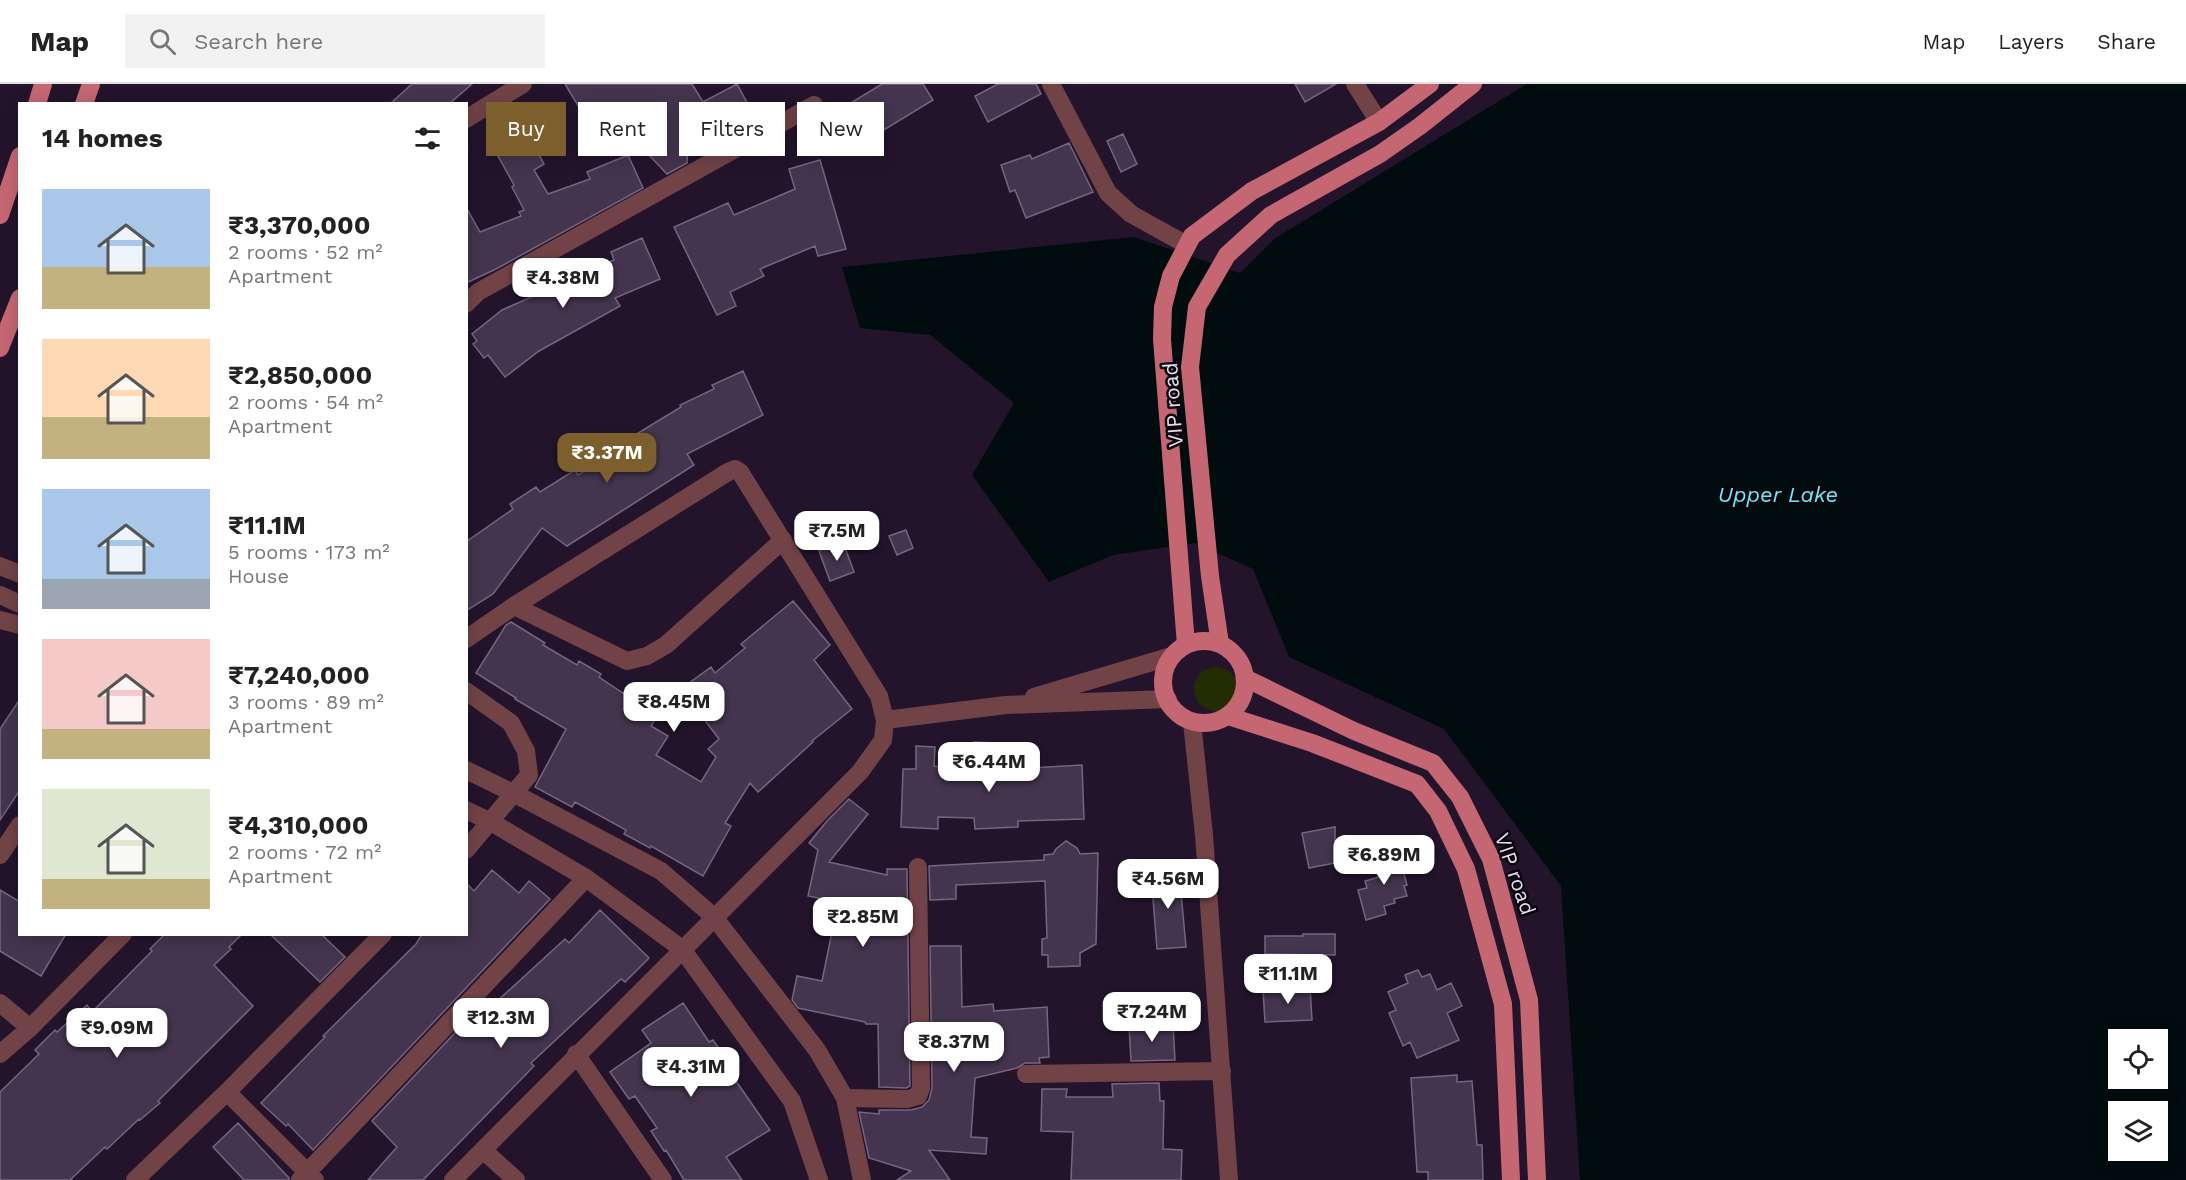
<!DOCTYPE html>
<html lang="en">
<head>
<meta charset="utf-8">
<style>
  body { margin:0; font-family:"Work Sans",sans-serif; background:#f2f2f2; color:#222; height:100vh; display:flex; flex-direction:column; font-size:22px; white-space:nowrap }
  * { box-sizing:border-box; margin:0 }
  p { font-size:20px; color:#767676 }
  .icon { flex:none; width:33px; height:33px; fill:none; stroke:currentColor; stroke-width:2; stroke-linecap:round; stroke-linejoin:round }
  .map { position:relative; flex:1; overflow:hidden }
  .side { position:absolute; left:18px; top:18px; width:450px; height:834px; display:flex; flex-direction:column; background:#fff; border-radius:0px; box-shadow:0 3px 15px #0003 }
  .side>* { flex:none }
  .guide { position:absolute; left:486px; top:18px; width:570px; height:54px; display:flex; gap:12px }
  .fabs { position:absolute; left:2108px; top:945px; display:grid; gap:12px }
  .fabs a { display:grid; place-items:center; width:60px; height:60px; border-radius:0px; background:#fff; box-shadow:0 3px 15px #0003; font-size:30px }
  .price { position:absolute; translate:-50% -51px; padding:0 14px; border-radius:12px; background:#fff; color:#222; font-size:20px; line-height:39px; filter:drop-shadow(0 2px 3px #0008) }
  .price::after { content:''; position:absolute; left:50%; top:36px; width:18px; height:14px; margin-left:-9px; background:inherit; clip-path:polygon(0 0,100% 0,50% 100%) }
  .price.selected { background:#7d5f2d; color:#fff }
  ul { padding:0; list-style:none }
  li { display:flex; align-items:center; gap:18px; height:150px; padding:0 24px }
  li span { display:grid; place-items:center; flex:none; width:168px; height:120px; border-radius:0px; color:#555 }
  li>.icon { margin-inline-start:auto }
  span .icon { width:72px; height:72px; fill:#fffc; stroke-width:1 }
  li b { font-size:26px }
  h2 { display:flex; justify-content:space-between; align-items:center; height:72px; padding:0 24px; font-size:26px }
  .tag { padding:0 21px; border-radius:0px; background:#fff; box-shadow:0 3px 15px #0003; font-size:21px; line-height:54px }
  .tag.selected { background:#7d5f2d; color:#fff }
  header { display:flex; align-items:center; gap:36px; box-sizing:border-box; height:84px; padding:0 30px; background:#fff; border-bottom:2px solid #e0e0e0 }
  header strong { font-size:28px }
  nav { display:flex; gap:33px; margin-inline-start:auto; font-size:21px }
  .search { width:420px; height:54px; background:#f2f2f2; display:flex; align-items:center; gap:15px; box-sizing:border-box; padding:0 21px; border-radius:0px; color:#767676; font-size:22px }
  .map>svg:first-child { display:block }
  .grass { fill:#242c03 }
  .water { fill:#000c0e; fill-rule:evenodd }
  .building { fill:#44344e; stroke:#766581; stroke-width:1.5 }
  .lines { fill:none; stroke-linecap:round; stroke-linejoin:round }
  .minor { stroke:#714347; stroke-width:18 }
  .tertiary { stroke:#714347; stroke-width:18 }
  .primary { stroke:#c56772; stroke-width:18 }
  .labels { text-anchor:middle; stroke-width:5; stroke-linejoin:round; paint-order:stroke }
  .street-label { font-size:21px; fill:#e7deee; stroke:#09040d }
  .water-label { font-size:22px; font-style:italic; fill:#6eeaf3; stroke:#09040d }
</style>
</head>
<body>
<header>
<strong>Map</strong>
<div class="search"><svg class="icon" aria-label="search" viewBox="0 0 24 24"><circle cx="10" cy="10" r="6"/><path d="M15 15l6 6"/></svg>Search here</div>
<nav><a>Map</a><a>Layers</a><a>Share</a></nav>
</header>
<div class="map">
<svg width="2186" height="1096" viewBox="0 0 2186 1096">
  <rect width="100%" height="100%" fill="#23142c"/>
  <path class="grass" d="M1194 605a22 22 0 1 1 44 0a22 22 0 1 1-44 0Z"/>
  <path class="water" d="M1527,0h659v1096h-606l-19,-294 -117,-157 -155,-72 -36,-88 -58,-26 -82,12 -64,27 -77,-107 42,-72 -84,-68 -70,-7 -18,-61 292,-30 106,36 34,-34zM2118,956h39v38h-39zM2118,1028h39v38h-39z"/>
  <path class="building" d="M412,0h60l-23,20h-59z
    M565,0h127l11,18 34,-18 21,39 -46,26 -23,-41 -2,55 -20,11 -57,-60 3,7 -19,11z
    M882,0h41l10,16 -64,39 -20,-35z
    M998,0h38l5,10 -53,28 -13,-26z
    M1295,0h41l-31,18z
    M540,36l10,19 -15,8 9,17 -10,6 14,24 42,-15 -3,-7 41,-17 15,33 -147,81 -30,14v-76l14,25 41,-16 -2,-4 5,-2 -12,-23 2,-2 -21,-38z
    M1123,50l14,30 -16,8 -14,-31z
    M1069,59l24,49 -67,26 -11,-28 -5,2 -9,-27 29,-10 2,4z
    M820,76l26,89 -28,7 -3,-10 -55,23 4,7 -34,16 6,14 -19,9 -43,-88 54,-24 6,12 61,-26 -6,-20z
    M642,154l18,41 -45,19 5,8 -81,45 -34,26 -17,-22 -4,3 -11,-14 4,-3 -5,-7 30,-24 112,-50 -3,-8z
    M743,287l20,44 -76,39 7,11 -127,81 -25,-18 -49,66 -27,17v-69l47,-33 -3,-5 26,-17 4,5 35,-22 3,5 37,-22 -3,-4 69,-42 -1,-2 34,-16 -2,-4z
    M906,446l7,18 -16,7 -8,-19z
    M843,458l11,30 -24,9 -11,-30z
    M793,517l37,44 -16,15 38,49 -40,32 1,1 -55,50 -8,-9 -25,40 6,3 -28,50 -52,-30 -1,2 -26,-14 2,-4 -51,-28 -3,5 -37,-20 31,-58 -51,-30 1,-1 -40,-25 30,-48 5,-3 34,21 -2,2 34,20 2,-4 22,13 -2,3 58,39 -6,10 17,10 -12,19 45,27 15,-25 -8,-8 11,-10 -38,-50 30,-22 4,6 30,-25 -4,-4z
    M20,615v91l-20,30v-91z
    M974,658l20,1 -1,27 89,-5 2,54 -66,2v6l-43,2 -1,-11 -36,-1v12l-37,-2 2,-58h13v-23l19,1 -1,19 8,1v5l32,-1z
    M849,715l19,15 -39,48 58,13v-6h20l3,217 -4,2 -27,-1 -1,-63h-12l-1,-2 -67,-14 -6,-8 5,-24 25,5 16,-79 -30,-6 10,-46 -9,-7 18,-22z
    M1335,743v36l-26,5 -7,-35z
    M1066,757l11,7 3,6 18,-1 -2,91 -16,9v13l-32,1v-12h-6v-16l5,-1 -2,-57 -89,4v14l-26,1 -1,-34 115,-6v-5l9,-1 3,-5z
    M1398,767l9,34 -3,1 3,10 -13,3 1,4 -11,3 2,8 -20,6 -8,-30 9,-2 -2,-7 14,-4 -5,-20z
    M492,786l27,23 10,-12 21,18 -237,251 -25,-26 -2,2 -25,-23 64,-66 -2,-1 93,-92 6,-10h44v-51l8,8z
    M1179,787l7,76 -29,2 -6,-75z
    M0,806l20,12v32h46l-25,42 -41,-25z
    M600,826l49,48 -24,24 -4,-3 -90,84 3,3 -111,114h-55l29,-33 -25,-26 95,-101 4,5 94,-86 4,4z
    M165,850h77l-13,13 2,2 -17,16 39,41 -95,95 2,2 -20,17 -1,-1 -32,30 -2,-2 -35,33h-70v-88l39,-38 -4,-4 20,-20 2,2 30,-27 5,7 60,-61 -2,-2z
    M270,850h51l24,23 -25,25z
    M1303,850h32v21l-70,-1v-18h38z
    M930,862h31l1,61 31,-3 1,7 53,-4 2,50 -10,1 1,5h-15l-8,5 -42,10 -4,59 16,1 -1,16 -57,-4 21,30h-53l14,-9 -42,-13 -10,-46 20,2v-4h32l11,-3 7,-7 3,-12z
    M1418,886l4,7 8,-3 7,16 14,-7 11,23 -15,7 12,27 -42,18 -7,-16 -7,4 -14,-33 7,-3 -8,-18 20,-9 -3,-8z
    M1310,903l2,33 -47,2 -2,-32z
    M683,919l26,39 4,-2 20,29 -4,2 41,59 -44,27 16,23h-58l-18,-30 -2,1 -13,-20 6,-3 -22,-32 -6,3 -19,-27 41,-29 -9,-13z
    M1173,940l2,36 -44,1 -2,-35z
    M1457,991v7l15,-1 5,64h5l1,35h-55v-8h-11l-6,-94z
    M1159,999l1,18h4l-1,48 19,1 -1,30h-110l2,-48 -32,-1 1,-42h25l-1,8h47l-1,-13z
    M238,1039l51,55v2h-45l-31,-33z"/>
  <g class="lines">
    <path class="minor" d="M1051,0l57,109 23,21 56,31
      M1355,0l24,38
      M466,35l57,-35
      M466,220l12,-12 336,-187
      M514,522l113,55 20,-5 19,-11 117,-105
      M0,536l20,5
      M466,555l48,-33 214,-134 7,-3 5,3 139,224 6,24
      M466,607l45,32 15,28 3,24 -63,75
      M1034,613l138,-41
      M1192,638l12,113 25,345
      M0,771l20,-30
      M0,919l30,25
      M0,970l30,-26 93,-94
      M576,970l87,126
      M1026,990l196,-3
      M227,1008l88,88
      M845,1014l63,1 10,-3 3,-8 -3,-221
      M483,1066l33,30
      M135,1096l92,-88 156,-158
      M300,1096l286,-302
      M453,1096l407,-408 23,-32 2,-20 121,-15 162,-6"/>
    <path class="tertiary" d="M0,482l20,8
      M0,511l20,9
      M466,686l49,24 146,77 53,46 103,133 28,48 17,82
      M466,726l25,12 95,56 96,71 110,152 27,79"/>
    <path class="primary" d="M37,20l6,-20
      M84,20l7,-20
      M0,131l20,-59
      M0,264l20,-50
      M1163 598a41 41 0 1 1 82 0a41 41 0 1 1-82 0Z
      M1220,560l-10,-68 -20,-209 7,-60 30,-52 44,-40 109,-61 40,-28 53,-42
      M1186,561l-24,-306 1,-32 8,-31 21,-40 60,-45 127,-69 51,-38
      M1245,594l109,53 79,32 27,34 31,62 38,141 8,180
      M1228,632l84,27 105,41 21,27 28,58 37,135 8,176"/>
  </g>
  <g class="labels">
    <g class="street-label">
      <text transform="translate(1173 321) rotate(-94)" y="7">VIP road</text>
      <text transform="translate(1515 790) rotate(71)" y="7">VIP road</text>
    </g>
    <g class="water-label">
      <text x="1778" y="418">Upper Lake</text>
    </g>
  </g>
</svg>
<div class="fabs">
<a><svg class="icon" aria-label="locate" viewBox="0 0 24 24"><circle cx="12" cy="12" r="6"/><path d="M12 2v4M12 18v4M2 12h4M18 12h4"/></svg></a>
<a><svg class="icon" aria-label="layers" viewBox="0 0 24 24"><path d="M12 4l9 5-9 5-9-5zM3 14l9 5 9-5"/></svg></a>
</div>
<b class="price" style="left:563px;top:225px">₹4.38M</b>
<b class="price selected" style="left:607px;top:400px">₹3.37M</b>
<b class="price" style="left:837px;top:478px">₹7.5M</b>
<b class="price" style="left:674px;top:649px">₹8.45M</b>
<b class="price" style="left:989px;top:709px">₹6.44M</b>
<b class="price" style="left:1384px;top:802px">₹6.89M</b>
<b class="price" style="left:1168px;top:826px">₹4.56M</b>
<b class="price" style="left:863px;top:864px">₹2.85M</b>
<b class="price" style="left:1288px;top:921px">₹11.1M</b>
<b class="price" style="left:1152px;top:959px">₹7.24M</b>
<b class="price" style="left:501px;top:965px">₹12.3M</b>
<b class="price" style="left:117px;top:975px">₹9.09M</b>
<b class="price" style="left:954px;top:989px">₹8.37M</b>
<b class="price" style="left:691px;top:1014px">₹4.31M</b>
<div class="guide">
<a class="tag selected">Buy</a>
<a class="tag">Rent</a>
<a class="tag">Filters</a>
<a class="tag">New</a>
</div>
<section class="side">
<h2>14 homes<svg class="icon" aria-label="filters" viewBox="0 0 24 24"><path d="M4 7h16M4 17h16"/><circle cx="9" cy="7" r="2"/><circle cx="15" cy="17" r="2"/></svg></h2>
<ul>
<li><span style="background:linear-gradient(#a9c7e8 65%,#c2b280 0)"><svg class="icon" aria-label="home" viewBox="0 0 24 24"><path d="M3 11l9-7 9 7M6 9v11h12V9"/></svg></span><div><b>₹3,370,000</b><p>2 rooms · 52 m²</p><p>Apartment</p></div></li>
<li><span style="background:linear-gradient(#ffd9b3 65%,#c2b280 0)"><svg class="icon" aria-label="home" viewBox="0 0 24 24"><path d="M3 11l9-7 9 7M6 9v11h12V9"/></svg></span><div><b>₹2,850,000</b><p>2 rooms · 54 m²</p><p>Apartment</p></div></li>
<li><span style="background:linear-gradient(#a9c7e8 75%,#9aa5b1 0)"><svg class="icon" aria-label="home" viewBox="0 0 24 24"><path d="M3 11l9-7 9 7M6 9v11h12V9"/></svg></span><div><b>₹11.1M</b><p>5 rooms · 173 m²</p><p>House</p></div></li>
<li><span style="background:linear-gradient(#f6c9c9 75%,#c2b280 0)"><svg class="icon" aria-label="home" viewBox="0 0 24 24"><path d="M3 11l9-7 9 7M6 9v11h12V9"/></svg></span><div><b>₹7,240,000</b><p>3 rooms · 89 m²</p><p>Apartment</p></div></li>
<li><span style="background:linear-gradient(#dfe7d0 75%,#c2b280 0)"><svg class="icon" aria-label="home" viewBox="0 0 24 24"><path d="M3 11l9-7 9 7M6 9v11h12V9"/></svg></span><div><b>₹4,310,000</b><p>2 rooms · 72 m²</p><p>Apartment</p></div></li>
</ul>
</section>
</div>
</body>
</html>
